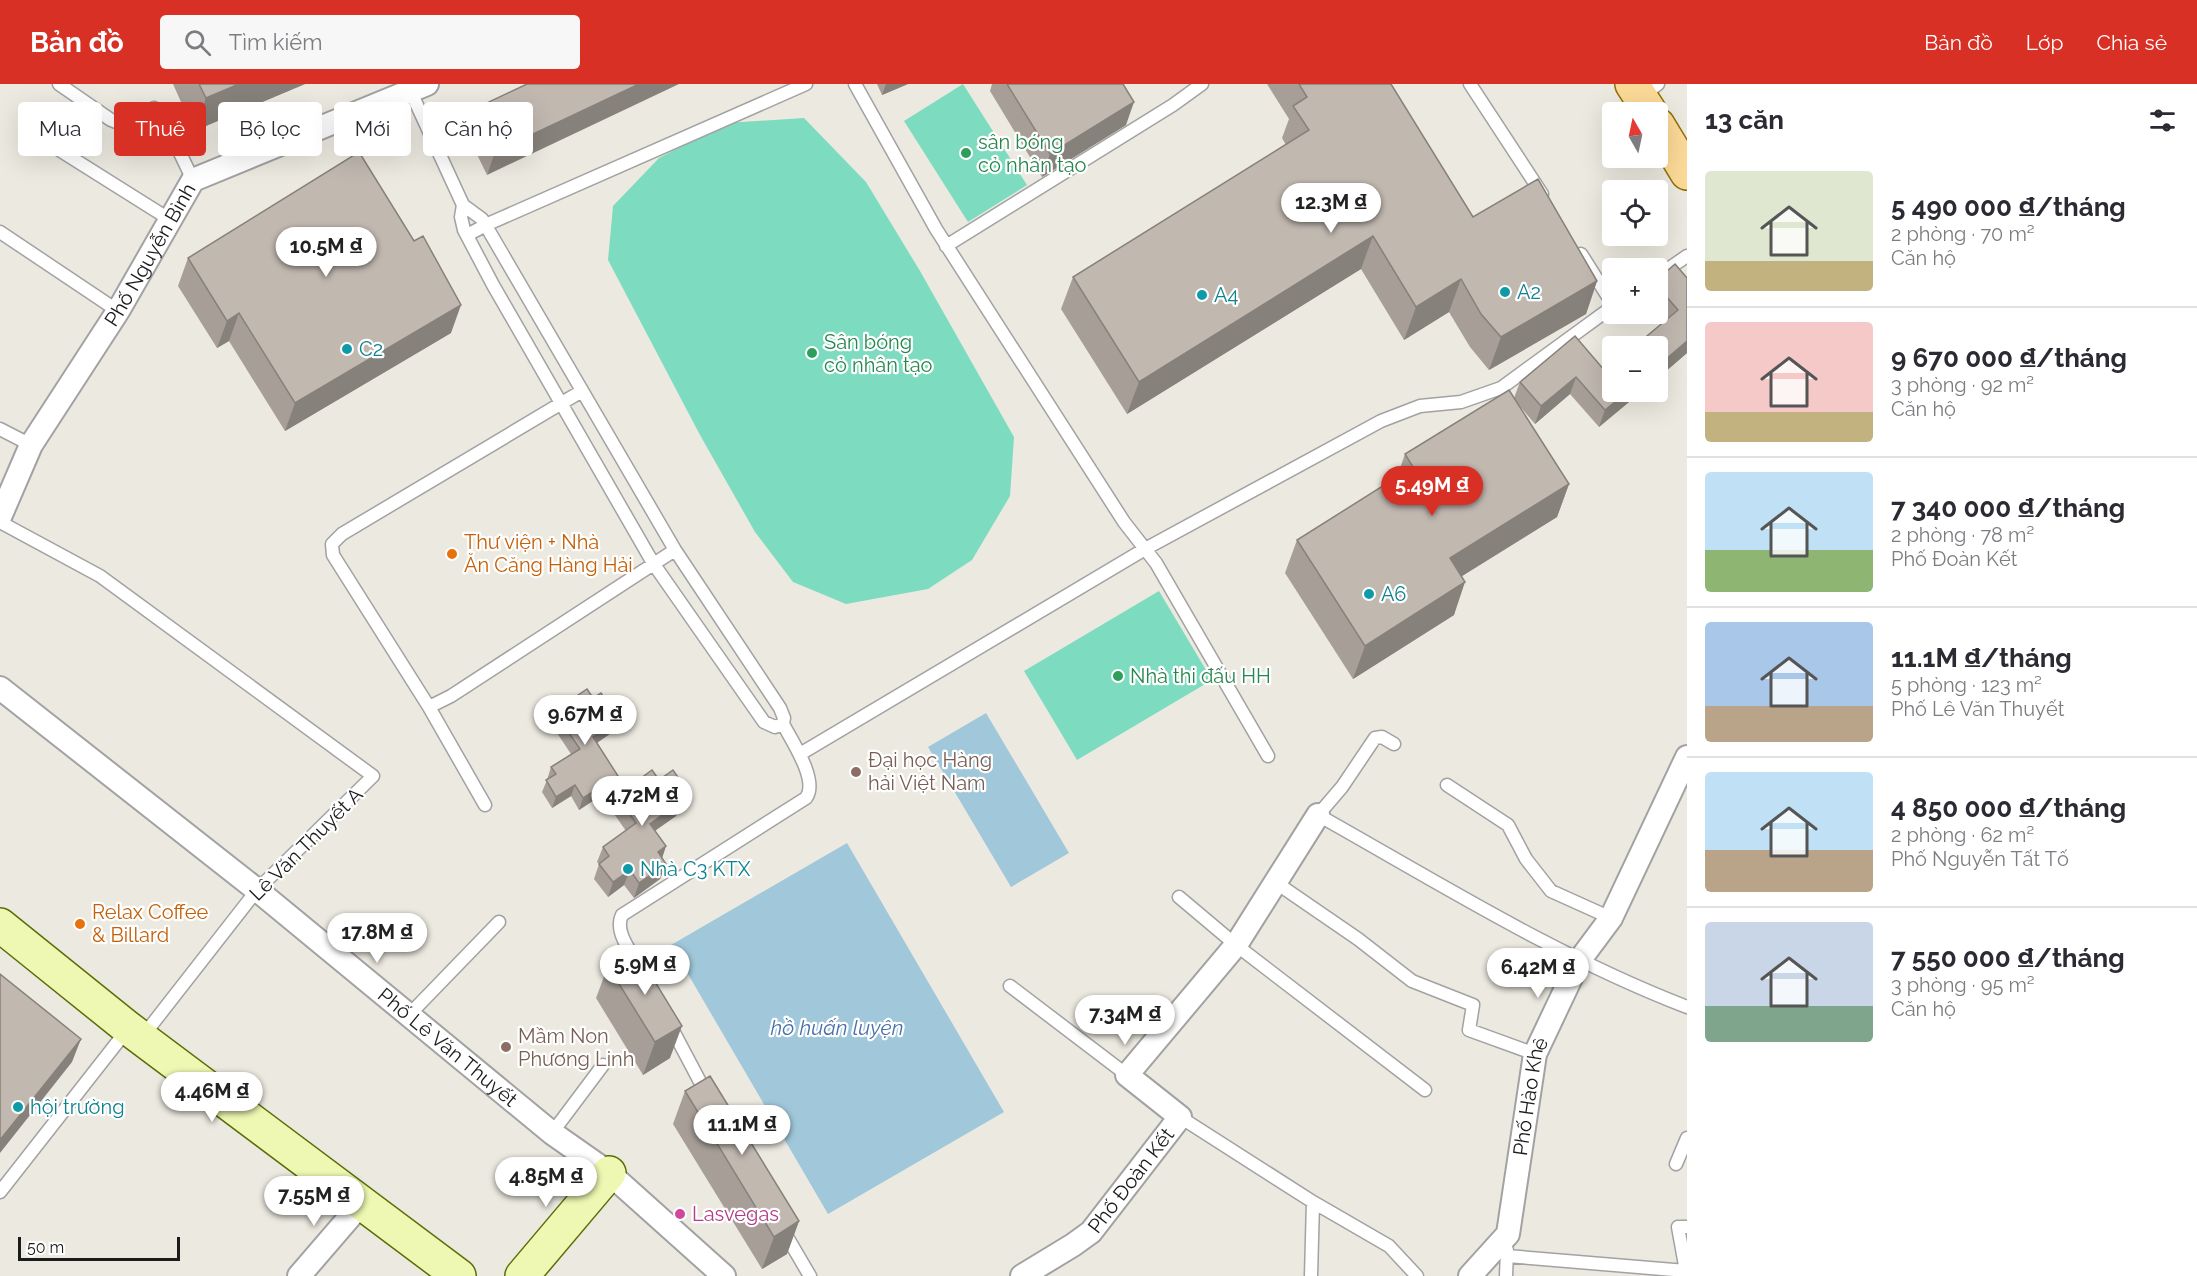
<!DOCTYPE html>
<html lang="vi">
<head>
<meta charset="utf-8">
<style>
  body { margin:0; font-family:Raleway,sans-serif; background:#f7f7f7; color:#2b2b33; height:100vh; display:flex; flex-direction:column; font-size:22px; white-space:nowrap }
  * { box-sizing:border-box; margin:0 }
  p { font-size:20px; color:#7c7c81 }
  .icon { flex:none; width:33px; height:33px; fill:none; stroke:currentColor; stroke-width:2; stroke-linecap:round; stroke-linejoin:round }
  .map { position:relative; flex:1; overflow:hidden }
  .drawer { display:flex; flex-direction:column; background:#fff; width:510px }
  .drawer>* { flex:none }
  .top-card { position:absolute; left:18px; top:18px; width:570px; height:54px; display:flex; gap:12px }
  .needle { width:39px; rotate:351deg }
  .controls { position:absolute; left:1602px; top:18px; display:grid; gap:12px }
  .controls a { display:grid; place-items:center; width:66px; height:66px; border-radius:6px; background:#fff; box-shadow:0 6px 24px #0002; font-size:30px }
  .scale { position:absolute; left:18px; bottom:15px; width:162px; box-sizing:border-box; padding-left:6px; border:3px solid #1b1b1b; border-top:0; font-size:16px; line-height:21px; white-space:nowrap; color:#1b1b1b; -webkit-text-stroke:4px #fff; paint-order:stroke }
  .price { position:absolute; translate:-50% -51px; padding:0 14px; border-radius:21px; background:#fff; color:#222; font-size:20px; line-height:39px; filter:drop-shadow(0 2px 3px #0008) }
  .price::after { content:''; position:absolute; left:50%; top:36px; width:18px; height:14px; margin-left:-9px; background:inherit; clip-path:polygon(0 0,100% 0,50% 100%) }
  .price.current { background:#d93025; color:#fff }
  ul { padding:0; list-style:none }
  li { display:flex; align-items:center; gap:18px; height:150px; padding:0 18px }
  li+li { border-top:2px solid #e1e1e2 }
  li span { display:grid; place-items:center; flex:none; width:168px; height:120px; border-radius:6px; color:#555 }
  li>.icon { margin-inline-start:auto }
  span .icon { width:72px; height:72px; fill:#fffc; stroke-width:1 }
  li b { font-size:26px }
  h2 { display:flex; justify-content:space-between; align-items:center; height:72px; padding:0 18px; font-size:26px }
  .tag { padding:0 21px; border-radius:6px; background:#fff; box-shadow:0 6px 24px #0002; font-size:21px; line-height:54px }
  .tag.current { background:#d93025; color:#fff }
  header { display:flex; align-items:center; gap:36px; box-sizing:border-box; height:84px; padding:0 30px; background:#d93025; color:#fff }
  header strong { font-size:28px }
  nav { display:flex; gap:33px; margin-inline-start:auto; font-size:21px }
  .search { width:420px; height:54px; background:#f7f7f7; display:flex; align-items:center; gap:15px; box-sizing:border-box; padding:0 21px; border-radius:6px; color:#7c7c81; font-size:22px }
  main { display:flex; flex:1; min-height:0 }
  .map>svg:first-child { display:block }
  .pitch { fill:#7ddcc0 }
  .water { fill:#a0c8da }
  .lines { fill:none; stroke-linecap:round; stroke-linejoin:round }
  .lane-casing { stroke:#a2a2a2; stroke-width:15 }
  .street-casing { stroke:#a2a2a2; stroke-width:26 }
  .secondary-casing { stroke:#596e05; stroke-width:36 }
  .primary-casing { stroke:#906e01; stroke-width:36 }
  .lane { stroke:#fff; stroke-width:12 }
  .street { stroke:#fff; stroke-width:22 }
  .secondary { stroke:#eef8b2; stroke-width:33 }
  .primary { stroke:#fbd997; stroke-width:33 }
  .wall { fill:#a69e97 }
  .shaded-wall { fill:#87817b }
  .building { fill:#c1b8b0; stroke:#87817b; stroke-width:1.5 }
  .leisure-dot { fill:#2e9e5b; stroke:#fff; stroke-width:2 }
  .culture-dot { fill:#0f9aa8; stroke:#fff; stroke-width:2 }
  .food-dot { fill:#e8710a; stroke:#fff; stroke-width:2 }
  .education-dot { fill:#8d6e63; stroke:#fff; stroke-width:2 }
  .hotel-dot { fill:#d1479c; stroke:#fff; stroke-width:2 }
  .labels { text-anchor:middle; stroke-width:4.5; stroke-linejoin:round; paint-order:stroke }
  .leisure-label { font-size:20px; fill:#27864d; stroke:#fff; text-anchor:start }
  .street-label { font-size:20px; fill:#1b1b1b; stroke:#fff }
  .culture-label { font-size:20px; fill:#0d838f; stroke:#fff; text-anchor:start }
  .food-label { font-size:20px; fill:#c56008; stroke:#fff; text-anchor:start }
  .education-label { font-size:20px; fill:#785e54; stroke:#fff; text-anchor:start }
  .hotel-label { font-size:20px; fill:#b23c85; stroke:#fff; text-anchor:start }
  .water-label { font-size:21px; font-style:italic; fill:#4970a8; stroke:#fff }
</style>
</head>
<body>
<header>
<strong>Bản đồ</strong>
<div class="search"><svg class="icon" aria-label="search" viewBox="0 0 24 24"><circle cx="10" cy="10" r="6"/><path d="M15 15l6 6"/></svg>Tìm kiếm</div>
<nav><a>Bản đồ</a><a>Lớp</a><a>Chia sẻ</a></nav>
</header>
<main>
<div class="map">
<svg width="1687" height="1192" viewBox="0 0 1687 1192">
  <rect width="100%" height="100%" fill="#ece9e0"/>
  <path class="pitch" d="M963,0l64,101 -59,37 -64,-101z
    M804,34l62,64 54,89 94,166 -4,59 -38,64 -44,29 -82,15 -53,-22 -38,-50 -55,-97 -92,-175 5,-54 46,-48 67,-35z
    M1159,507l53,89 -135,80 -53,-89z"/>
  <path class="water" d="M986,629l83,140 -58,34 -83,-140z
    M847,759l157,269 -176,102 -157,-269z"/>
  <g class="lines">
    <g class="lane-casing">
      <path id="lane" d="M59,0l52,36 15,6 28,-18 11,14 28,58
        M855,0l81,145 188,293 32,41 112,193
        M1470,0l72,110
        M410,6l53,115 -2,12 3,13 29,55 160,278 111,159 11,5 8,-3
        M1641,13l17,-13
        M37,52l132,83
        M463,121l19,14 193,331 105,158 4,10 -1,6c9,17 36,57 23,74l-184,117c-8,16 8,35 16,50
        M0,148l118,79
        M467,151l23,-12 316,-139
        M946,162l227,-141 29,-21
        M1581,170l31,49
        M1658,192l29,-20
        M0,345l31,16
        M0,438l100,54 273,200 -116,114 -114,146
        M429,623l22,-11 224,-146
        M1394,660l-12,-7 -7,1 -33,49 -24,28c121,68 239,142 369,192
        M800,670l345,-205 236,-128 39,-15 41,-4 40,-14 111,-81
        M1447,701l61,40 18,34 25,32 60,27
        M485,721l-56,-98 -96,-152 -1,-11 10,-10 240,-143
        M1275,798l83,57 54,42 61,24 -4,25 66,24
        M1179,813l57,48 189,145
        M1010,902l117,89
        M408,932l91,-94
        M670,941l37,70
        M1180,1033l133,85 76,44 28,30
        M552,1049l51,-68
        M1676,1080l11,-26
        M0,1108l127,-162
        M783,1146l27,46
        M1507,1172l179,15 -8,-44h9
        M1311,1192l2,-74
        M1506,1192l1,-26"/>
    </g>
    <g class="street-casing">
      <g id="street">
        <path id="s1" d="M0,433l31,-72 87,-134 75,-131 234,-96"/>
        <path id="s2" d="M0,604l257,202 295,243 57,40 115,103"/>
        <path d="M299,1192l62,-72"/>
        <path id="s3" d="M1022,1192l51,-31 18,-13 89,-115 -53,-42 109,-130 82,-130"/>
        <path id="s4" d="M1470,1192l38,-42 27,-180 44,-93 32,-43 76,-161"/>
      </g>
    </g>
    <g class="secondary-casing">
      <path id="secondary" d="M0,841l128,103 331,248
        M522,1192l87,-103"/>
    </g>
    <g class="primary-casing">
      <path id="primary" d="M1632,0l18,28
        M1658,41l29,48"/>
    </g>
    <use href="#lane" class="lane"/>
    <use href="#street" class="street"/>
    <use href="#secondary" class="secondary"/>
    <use href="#primary" class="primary"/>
  </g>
  <path class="wall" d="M173,0h132l-111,47z
    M527,0l-40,91 -21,-43 8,-23z
    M877,0h31l-26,11z
    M992,0h131l3,41 -84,52 -52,-86z
    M1267,0h124l82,133 124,64 -11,33 -97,56 -19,-23 -21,-35 -45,28 -43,-71 -234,145 -66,-105 12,-32 213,-132 -4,-7 7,-19z
    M188,174l263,75 -166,98 -56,-90 -12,7 -39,-62z
    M1675,180l12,89 -29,25v-32l7,-25 -7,-9v-33z
    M1575,252l37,56h29l-42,35 -29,-33 -35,30 -18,-21 52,81 -12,33 -95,59 -8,39 -101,64 -68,-106 12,-33 100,-63 8,-23 109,-56 6,-16z
    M593,614l26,22 -5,11 -17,12 17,44 -35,23 -8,-14 -19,12 -10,-16 5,-12 4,-13 20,-13 -16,-24 7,-24z
    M659,696l22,21 -5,15 -21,15 11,15 -4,12 4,6 -6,15 -26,19 -10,-13 -16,12 -14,-18 5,-15 -2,-2 6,-15 23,-16 -14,-20 5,-15z
    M608,882l62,92 -27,17 -47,-77z
    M685,1007l114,130 -12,33 -25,15 -89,-145z"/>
  <path class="shaded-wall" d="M239,0h66l-111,47 12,-33z
    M639,0h40l-192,91 8,-23z
    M886,0h22l-26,11z
    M1134,18l-8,23 -84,52 8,-23z
    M1373,152l-12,33 -234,145 12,-32z
    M1461,195l-12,33 -45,28 12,-33z
    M1597,197l-11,33 -97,56 12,-33z
    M461,221l-10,28 -166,98 10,-28z
    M239,229l-10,28 -12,7 10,-27z
    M1687,257v12l-29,25v-12z
    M1576,293l-6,17 -35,30 6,-18z
    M1627,308h14l-42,35 6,-17z
    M1569,400l-12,33 -119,74 12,-33z
    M1465,498l-11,33 -101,64 12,-33z
    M619,636l-5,11 -26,18 5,-12z
    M618,692l-4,11 -35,23 4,-12z
    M575,701l-4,11 -19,12 4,-11z
    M684,702l-5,15 -4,-8z
    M681,717l-5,15 -32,22 6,-14z
    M666,762l-5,15 -3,-9z
    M666,780l-6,15 -26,19 5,-15z
    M630,786l-6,15 -16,12 5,-15z
    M682,942l-12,32 -27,17 12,-33z
    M81,955l-9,23 -72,91v-13z
    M799,1137l-12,33 -25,15 12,-32z"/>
  <path class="building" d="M199,0h40l-33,14z
    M527,0h112l-144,68 -21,-43z
    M1007,0h116l11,18 -84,52z
    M1299,0h92l82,133 65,-38 59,102 -96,56 -20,-23 -20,-35 -45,28 -43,-71 -234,146 -66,-105 236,-147 -16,-24 14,-9z
    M359,68l55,89 9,-5 38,69 -166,98 -56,-90 -12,8 -39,-63z
    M1675,180l12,14v63l-29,25v-20h-23l43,-36 -20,-23v-8z
    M1575,252l30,35 7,-6v27h15l-22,18 -29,-33 -35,29 -21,-24z
    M1509,306l60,94 -119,74 15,24 -100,64 -68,-106 116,-73 -8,-13z
    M587,605l6,9 8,-5 18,27 -26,17 25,39 -35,22 -8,-13 -19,12 -10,-17 10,-6 -5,-7 29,-18 -21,-31 8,-5 -5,-7z
    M652,686l7,10 14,-10 11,16 -9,7 6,8 -31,23 16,22 -8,6 8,12 -27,19 -9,-13 -17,12 -14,-18 10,-8 -6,-9 33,-24 -19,-27z
    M635,865l47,77 -27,16 -47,-76z
    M0,890l81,65 -81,101z
    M710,992l89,145 -25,16 -89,-146z"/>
  <g class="leisure-dot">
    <circle cx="966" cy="69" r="6"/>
    <circle cx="812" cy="269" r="6"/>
    <circle cx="1118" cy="592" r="6"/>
  </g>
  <g class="culture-dot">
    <circle cx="1505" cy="208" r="6"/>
    <circle cx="1202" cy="211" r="6"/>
    <circle cx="347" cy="265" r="6"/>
    <circle cx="1369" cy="510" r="6"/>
    <circle cx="628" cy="785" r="6"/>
    <circle cx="18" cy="1023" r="6"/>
  </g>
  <g class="food-dot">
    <circle cx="452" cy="470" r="6"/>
    <circle cx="80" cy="840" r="6"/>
  </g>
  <g class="education-dot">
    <circle cx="856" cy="688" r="6"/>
    <circle cx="506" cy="963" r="6"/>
  </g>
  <circle class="hotel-dot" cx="680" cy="1130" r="6"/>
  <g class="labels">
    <g class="leisure-label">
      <text x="978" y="65">sân bóng<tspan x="978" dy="23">cỏ nhân tạo</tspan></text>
      <text x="824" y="265">Sân bóng<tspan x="824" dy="23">cỏ nhân tạo</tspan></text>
      <text x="1130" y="599">Nhà thi đấu HH</text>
    </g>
    <g class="street-label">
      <text dy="7" stroke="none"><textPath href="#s1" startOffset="303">Phố Nguyễn Bình</textPath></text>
      <text transform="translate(306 760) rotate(-45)" y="7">Lê Văn Thuyết A</text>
      <text dy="7" stroke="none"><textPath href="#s2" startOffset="574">Phố Lê Văn Thuyết</textPath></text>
      <text dy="7" stroke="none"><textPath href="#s4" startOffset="196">Phố Hào Khê</textPath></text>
      <text dy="7" stroke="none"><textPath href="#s3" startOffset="147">Phố Đoàn Kết</textPath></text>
    </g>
    <g class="culture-label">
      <text x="1517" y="215">A2</text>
      <text x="1214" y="218">A4</text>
      <text x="359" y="272">C2</text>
      <text x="1381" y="517">A6</text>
      <text x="640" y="792">Nhà C3 KTX</text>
      <text x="30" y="1030">hội trường</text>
    </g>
    <g class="food-label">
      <text x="464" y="465">Thư viện + Nhà<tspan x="464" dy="23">Ăn Căng Hàng Hải</tspan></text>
      <text x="92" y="835">Relax Coffee<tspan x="92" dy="23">&amp; Billard</tspan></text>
    </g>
    <g class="education-label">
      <text x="868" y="683">Đại học Hàng<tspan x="868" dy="23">hải Việt Nam</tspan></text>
      <text x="518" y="959">Mầm Non<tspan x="518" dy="23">Phương Linh</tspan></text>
    </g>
    <g class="hotel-label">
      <text x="692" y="1137">Lasvegas</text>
    </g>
    <g class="water-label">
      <text x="837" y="951">hồ huấn luyện</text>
    </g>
  </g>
</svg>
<div class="controls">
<a><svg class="needle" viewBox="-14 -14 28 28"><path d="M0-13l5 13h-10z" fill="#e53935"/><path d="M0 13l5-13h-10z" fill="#7c7c81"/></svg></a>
<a><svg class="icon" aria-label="locate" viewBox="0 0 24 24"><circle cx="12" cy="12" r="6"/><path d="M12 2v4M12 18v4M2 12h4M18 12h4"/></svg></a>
<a>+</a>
<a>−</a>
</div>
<div class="scale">50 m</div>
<b class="price" style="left:1331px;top:150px">12.3M ₫</b>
<b class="price" style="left:326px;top:194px">10.5M ₫</b>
<b class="price current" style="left:1432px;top:433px">5.49M ₫</b>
<b class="price" style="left:585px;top:662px">9.67M ₫</b>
<b class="price" style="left:642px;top:743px">4.72M ₫</b>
<b class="price" style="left:377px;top:880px">17.8M ₫</b>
<b class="price" style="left:645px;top:912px">5.9M ₫</b>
<b class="price" style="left:1538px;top:915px">6.42M ₫</b>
<b class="price" style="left:1125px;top:962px">7.34M ₫</b>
<b class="price" style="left:212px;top:1039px">4.46M ₫</b>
<b class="price" style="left:742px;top:1072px">11.1M ₫</b>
<b class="price" style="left:546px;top:1124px">4.85M ₫</b>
<b class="price" style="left:314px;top:1143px">7.55M ₫</b>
<div class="top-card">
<a class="tag">Mua</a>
<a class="tag current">Thuê</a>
<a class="tag">Bộ lọc</a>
<a class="tag">Mới</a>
<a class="tag">Căn hộ</a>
</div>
</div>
<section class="drawer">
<h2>13 căn<svg class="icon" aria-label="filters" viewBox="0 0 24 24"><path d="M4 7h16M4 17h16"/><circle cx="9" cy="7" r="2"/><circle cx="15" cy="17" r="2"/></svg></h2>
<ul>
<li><span style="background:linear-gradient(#dfe7d0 75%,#c2b280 0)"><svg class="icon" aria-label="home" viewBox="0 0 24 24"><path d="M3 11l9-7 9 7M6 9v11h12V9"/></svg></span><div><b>5 490 000 ₫/tháng</b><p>2 phòng · 70 m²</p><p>Căn hộ</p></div></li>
<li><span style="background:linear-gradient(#f6c9c9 75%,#c2b280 0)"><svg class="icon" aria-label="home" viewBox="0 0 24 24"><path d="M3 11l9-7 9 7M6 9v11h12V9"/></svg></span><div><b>9 670 000 ₫/tháng</b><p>3 phòng · 92 m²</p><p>Căn hộ</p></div></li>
<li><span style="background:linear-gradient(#bfe0f5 65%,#8fb573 0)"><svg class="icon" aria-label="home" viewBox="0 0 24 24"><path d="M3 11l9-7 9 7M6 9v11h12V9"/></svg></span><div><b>7 340 000 ₫/tháng</b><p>2 phòng · 78 m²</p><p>Phố Đoàn Kết</p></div></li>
<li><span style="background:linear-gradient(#a9c7e8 70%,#b9a48a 0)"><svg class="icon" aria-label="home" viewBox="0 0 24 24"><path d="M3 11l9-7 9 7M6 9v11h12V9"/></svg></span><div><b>11.1M ₫/tháng</b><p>5 phòng · 123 m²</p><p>Phố Lê Văn Thuyết</p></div></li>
<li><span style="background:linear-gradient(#bfe0f5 65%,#b9a48a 0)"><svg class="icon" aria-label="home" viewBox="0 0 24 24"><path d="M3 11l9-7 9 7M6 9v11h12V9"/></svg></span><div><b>4 850 000 ₫/tháng</b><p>2 phòng · 62 m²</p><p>Phố Nguyễn Tất Tố</p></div></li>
<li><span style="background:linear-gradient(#c9d6e8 70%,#7fa58c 0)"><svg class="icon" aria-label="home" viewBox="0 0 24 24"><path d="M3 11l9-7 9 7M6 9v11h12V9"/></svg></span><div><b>7 550 000 ₫/tháng</b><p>3 phòng · 95 m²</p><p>Căn hộ</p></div></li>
</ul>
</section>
</main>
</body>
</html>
